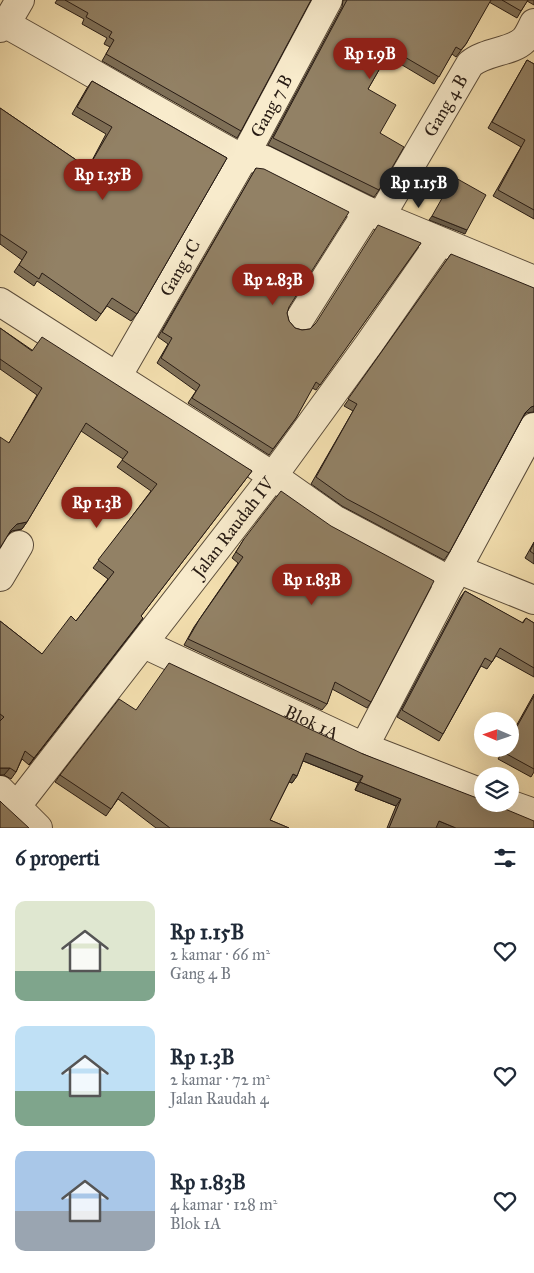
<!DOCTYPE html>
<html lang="id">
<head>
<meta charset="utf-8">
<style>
  body { margin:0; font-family:"IM FELL Great Primer",serif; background:#f6f6f7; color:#1f2937; height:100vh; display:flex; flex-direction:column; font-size:19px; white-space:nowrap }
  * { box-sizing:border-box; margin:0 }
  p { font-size:16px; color:#747a83 }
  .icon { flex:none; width:28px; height:28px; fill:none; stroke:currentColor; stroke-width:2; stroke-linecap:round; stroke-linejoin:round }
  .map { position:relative; height:828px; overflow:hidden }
  .drawer { display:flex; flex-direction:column; background:#fff; flex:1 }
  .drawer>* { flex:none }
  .needle { width:32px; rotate:272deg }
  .fabs { position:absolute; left:474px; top:712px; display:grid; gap:10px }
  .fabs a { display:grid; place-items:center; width:45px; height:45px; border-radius:50%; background:#fff; box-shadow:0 5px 20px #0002; font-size:25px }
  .price { position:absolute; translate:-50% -42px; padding:0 11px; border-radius:18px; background:#8f2418; color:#fff; font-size:16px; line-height:32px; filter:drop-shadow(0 1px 2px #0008) }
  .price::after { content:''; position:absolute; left:50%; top:30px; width:15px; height:11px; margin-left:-8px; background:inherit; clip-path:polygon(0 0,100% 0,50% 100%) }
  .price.selected { background:#222; color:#fff }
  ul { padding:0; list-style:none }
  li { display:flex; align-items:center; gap:15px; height:125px; padding:0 15px }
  li span { display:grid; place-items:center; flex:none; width:140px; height:100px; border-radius:10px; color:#555 }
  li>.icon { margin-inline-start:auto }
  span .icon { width:60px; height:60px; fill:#fffc; stroke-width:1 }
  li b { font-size:21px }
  h2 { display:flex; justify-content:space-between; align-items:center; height:60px; padding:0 15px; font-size:21px }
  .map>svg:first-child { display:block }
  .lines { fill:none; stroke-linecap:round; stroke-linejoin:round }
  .minor-casing { stroke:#5a4c3b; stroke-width:30 }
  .minor { stroke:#f8ebcc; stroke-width:28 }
  .wall { fill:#7e6f57; stroke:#271b14 }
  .shaded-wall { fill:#665a47; stroke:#271b14 }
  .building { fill:#928165; stroke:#271b14 }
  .labels { text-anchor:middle; stroke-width:4; stroke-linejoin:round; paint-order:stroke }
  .street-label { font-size:18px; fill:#271b14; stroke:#f8ebcc }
</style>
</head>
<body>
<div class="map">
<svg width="534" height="828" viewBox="0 0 534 828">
  <rect width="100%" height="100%" fill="#f4e0b0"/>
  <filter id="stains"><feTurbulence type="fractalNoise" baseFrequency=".004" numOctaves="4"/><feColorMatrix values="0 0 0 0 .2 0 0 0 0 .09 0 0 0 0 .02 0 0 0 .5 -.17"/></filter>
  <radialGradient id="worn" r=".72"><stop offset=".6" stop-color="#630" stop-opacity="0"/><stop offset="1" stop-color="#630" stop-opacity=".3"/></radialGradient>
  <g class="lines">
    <g class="minor-casing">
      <g id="minor">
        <path d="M6,24c79,44 157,91 237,135l13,-1 9,2 103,51 166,69"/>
        <path d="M0,28l6,-4 14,-24"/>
        <path id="s1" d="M381,216l89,-152c16,-13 42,-12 54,-24 4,-4 7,-11 10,-17"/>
        <path d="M0,302l273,174 61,43 117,62"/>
        <path d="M299,320l69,-109"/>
        <path id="s2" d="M117,377l126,-218 85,-159"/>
        <path d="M457,569l77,31"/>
        <path d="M0,577l19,-32"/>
        <path id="s3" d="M144,644l220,103 118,46"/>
        <path d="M364,747l93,-178 77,-142"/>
        <path d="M0,790l38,38"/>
        <path d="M509,804l25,9"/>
        <path id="s4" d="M16,807l257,-331 96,-132 71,-102"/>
      </g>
    </g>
    <use href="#minor" class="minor"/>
  </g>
  <path class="wall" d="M57,0h254l-70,131 -4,7 -135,-77 8,-14 -6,-3 3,-6 -25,-14 2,-5 -29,-16z
    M343,0h191v5l-7,-4 -10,17 -28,-16 -23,42 -10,13 -4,-3 -18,30 -47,-28 -19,33 12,44 -1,57 -5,7 -106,-52 74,-138z
    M527,60l7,4v155l-41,-23 28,-49 -33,-19 35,-61z
    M92,81l135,77 -90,156 -6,7 -24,-15 -11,15 -59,-40 -3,5 -20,-14 8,-12 -22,-16v-136l88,60 18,-34 -34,-20 15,-26z
    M256,168l33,139 -2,6 2,8 6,7 7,2 8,-1 111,-86 -105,147 -4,-2 -16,30 -27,37 -81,-52 8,-12 -39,-28 11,-19 -10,-7z
    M451,254l75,159 -3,4 -74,136 -5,7 -102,-54 -31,-22 42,-73 -9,-5z
    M0,328l32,22 220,121 -111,145 2,2 -5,7 -109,140 -7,-6 -6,13 -5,7 -7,-4h-4v-154l42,33 34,-33 32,-42 -15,-11 58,-77 -34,-24 6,-8 -42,-28 -54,91 -5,7 -10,2 -3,-88 28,-48 -37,-26z
    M244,539l127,163 -4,6 -35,-19 -5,15 -5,6 -138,-65 10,-18 44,-64 -6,-5z
    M534,542v22l-9,-6z
    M465,591l57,32 4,-5 8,5v54l-38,-21 -9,13 -6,-3 -38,68 -4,7 -42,-24 63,-119z
    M534,694v78l-3,5 -33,-18 6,-10h6v-12z
    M136,710l227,44 171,74h-147l9,-22 -41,-16 3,-7 -55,-22 -6,15 -5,7 -3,-1 -19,38 19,8h-133l-38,-29 -12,17 -51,-34 5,-7z"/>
  <path class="shaded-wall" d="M432,216l35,14 -2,4 -36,-14z
    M534,406v6l-8,1 -6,7 5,-7 6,-6z
    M27,522l-5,7 -10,2 -6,6 5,-7 6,-6z
    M143,618l-5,7 -109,140 5,-7z
    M306,753l57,23 -5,7 -57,-23z
    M0,768h10l-6,7h-4z
    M293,774l4,2 -5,7 -4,-2z
    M360,782l41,17 -5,7 -41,-16z
    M439,821l17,7h-22z"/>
  <path class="building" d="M65,0h246l-70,131 -135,-77 8,-14 -5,-3 3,-5 -26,-15 2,-4z
    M347,0h144l-25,44 -5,6 -5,-3 -17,30 -48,-28 -23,40 28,16 -16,28 24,14 -25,43 -106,-52z
    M502,0h26l-7,11z
    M527,60l7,4v146l-36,-20 27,-50 -33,-18z
    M92,81l135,77 -90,156 -25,-16 -11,16 -59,-41 -3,6 -20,-14 8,-13 -27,-18v-126l88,60 24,-41 -35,-20z
    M256,168l8,1 85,43 -60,95 -2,6 2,8 6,7 7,2 8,-1 6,-6 62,-98 43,18 -101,142 -4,-3 -20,36 -23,31 -81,-51 8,-13 -39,-27 11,-20 -10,-6z
    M454,177l32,18 -19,35 -35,-14z
    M451,254l83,34v118l-3,1 -6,6 -76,140 -102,-54 -31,-22 41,-73 -9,-5z
    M0,328l32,23 10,-14 210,134 -111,145 2,2 -109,140 -9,-7 -9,21 -6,-4h-10v-47l4,-4 -4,-3v-93l42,33 29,-38 5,5 38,-49 -16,-12 59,-76 -35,-24 6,-8 -42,-29 -59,99 -10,2 -6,6 -11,18v-111l9,6 33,-55 -42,-29z
    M281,491l50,35 103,55 -63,121 -36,-20 -8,22 -139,-65 11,-19 44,-63 -7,-5 8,-13z
    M534,543v11l-4,-3z
    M465,591l58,32 3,-5 8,5v45l-34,-20 -8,14 -7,-4 -42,76 -41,-24z
    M169,663l194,91 119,46v4h11l41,17v7h-78l-17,-7 -3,7h-47l12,-29 -41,-17 3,-6 -57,-23 -9,23 -4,-2 -23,46 19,8h-119l-48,-36 -11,17 -51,-34 59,-76 17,11z
    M534,696v73l-31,-17 2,-3h5v-10z
    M0,801l3,3 26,24h-29z"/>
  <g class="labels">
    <g class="street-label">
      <text dy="6" stroke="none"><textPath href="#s1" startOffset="128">Gang 4 B</textPath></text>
      <text dy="6" stroke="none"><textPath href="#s2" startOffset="312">Gang 7 B</textPath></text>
      <text dy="6" stroke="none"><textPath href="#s2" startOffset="126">Gang 1C</textPath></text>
      <text dy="6" stroke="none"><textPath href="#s4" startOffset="354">Jalan Raudah IV</textPath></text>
      <text dy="6" stroke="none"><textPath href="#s3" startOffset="185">Blok 1A</textPath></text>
    </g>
  </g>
  <rect width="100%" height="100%" filter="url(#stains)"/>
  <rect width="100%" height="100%" fill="url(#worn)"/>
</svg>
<div class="fabs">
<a><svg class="needle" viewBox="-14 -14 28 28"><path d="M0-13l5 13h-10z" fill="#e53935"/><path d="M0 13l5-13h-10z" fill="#747a83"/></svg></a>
<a><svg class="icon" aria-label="layers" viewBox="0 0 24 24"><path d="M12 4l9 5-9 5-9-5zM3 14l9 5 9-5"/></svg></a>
</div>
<b class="price" style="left:370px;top:80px">Rp 1.9B</b>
<b class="price" style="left:103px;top:201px">Rp 1.35B</b>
<b class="price selected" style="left:419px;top:209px">Rp 1.15B</b>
<b class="price" style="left:273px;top:306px">Rp 2.83B</b>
<b class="price" style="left:97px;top:529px">Rp 1.3B</b>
<b class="price" style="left:312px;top:606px">Rp 1.83B</b>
</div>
<section class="drawer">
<h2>6 properti<svg class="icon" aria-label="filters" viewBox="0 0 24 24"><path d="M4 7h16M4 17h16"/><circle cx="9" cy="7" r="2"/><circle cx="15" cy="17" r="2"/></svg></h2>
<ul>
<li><span style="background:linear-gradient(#dfe7d0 70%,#7fa58c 0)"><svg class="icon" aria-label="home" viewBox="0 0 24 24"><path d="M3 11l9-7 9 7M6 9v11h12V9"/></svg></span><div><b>Rp 1.15B</b><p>2 kamar · 66 m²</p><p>Gang 4 B</p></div><svg class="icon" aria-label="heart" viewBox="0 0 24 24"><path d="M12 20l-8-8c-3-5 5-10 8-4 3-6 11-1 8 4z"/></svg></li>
<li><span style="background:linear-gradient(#bfe0f5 65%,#7fa58c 0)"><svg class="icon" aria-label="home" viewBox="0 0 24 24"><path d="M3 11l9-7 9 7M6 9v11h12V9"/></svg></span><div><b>Rp 1.3B</b><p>2 kamar · 72 m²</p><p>Jalan Raudah 4</p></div><svg class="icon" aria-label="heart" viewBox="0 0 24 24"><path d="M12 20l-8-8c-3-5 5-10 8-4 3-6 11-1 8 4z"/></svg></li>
<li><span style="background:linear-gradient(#a9c7e8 60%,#9aa5b1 0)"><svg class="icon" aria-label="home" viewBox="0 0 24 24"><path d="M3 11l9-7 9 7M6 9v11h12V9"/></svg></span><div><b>Rp 1.83B</b><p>4 kamar · 128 m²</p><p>Blok 1A</p></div><svg class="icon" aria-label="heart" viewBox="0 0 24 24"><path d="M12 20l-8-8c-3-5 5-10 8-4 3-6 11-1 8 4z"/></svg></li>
</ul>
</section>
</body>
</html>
